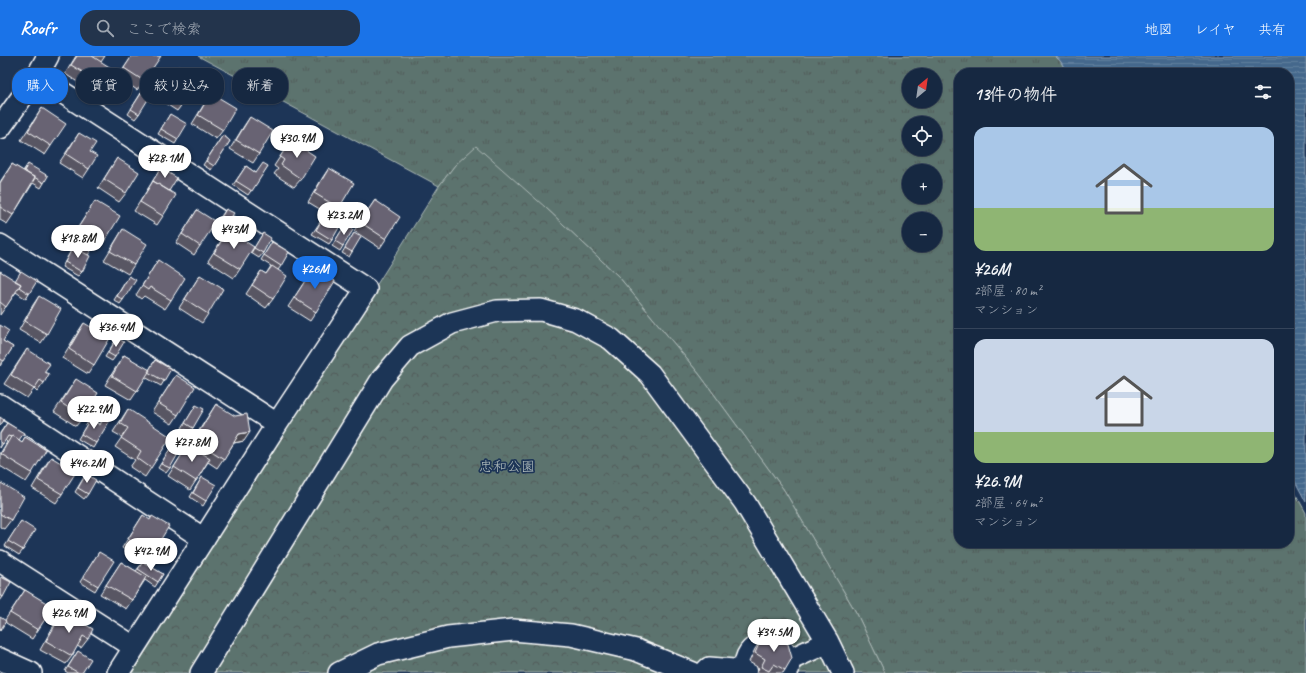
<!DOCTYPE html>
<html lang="ja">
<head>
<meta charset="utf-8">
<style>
  body { margin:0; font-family:Caveat,"Klee One",sans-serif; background:#23344c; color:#f1f3f6; height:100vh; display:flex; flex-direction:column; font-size:15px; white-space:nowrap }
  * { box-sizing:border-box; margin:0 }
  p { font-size:13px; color:#9ea6b1 }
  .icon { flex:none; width:22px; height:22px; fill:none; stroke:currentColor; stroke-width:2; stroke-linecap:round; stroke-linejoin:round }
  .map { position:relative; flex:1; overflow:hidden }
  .side { position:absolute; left:954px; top:12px; width:340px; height:480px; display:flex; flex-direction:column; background:#162841; border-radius:16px; box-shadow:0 1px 3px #0004,0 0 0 1px #35445a }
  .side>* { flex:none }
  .banner { position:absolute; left:12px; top:12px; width:380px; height:36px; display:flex; gap:8px }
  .needle { width:26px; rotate:29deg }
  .buttons { position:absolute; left:902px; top:12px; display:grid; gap:8px }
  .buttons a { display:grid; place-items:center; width:40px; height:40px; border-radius:50%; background:#162841; box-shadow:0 1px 3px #0004,0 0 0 1px #35445a; font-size:20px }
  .price { position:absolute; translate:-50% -34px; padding:0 9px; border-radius:14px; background:#fff; color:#222; font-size:13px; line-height:26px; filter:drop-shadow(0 1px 2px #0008) }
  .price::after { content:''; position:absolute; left:50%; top:24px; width:12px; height:9px; margin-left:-6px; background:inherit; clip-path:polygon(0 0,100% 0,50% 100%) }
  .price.selected { background:#1a73e8; color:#fff }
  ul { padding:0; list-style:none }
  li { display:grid; align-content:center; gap:8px; height:212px; padding:0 20px }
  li+li { border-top:1px solid #35445a }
  li span { display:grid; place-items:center; height:124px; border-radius:12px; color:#555 }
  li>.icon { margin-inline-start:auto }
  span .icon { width:72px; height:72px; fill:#fffc; stroke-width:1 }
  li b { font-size:17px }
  h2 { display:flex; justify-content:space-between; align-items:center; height:48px; padding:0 20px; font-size:17px }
  .tag { padding:0 14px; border-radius:16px; background:#162841; box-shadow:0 1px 3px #0004,0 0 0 1px #35445a; font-size:14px; line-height:36px }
  .tag.selected { background:#1a73e8; color:#fff }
  header { display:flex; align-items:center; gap:24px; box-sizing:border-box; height:56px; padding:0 20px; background:#1a73e8; color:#fff }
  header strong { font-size:19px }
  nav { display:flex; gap:22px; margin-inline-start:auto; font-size:14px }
  .search { width:280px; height:36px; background:#23344c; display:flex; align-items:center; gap:10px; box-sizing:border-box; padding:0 14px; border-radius:16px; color:#9ea6b1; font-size:15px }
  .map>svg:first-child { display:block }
  .grass { fill:url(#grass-tufts); stroke:#adb9b6; fill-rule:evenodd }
  .park { fill:url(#park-crowns); stroke:#adb9b6 }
  .water { fill:url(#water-rules); stroke:#8fa4ba }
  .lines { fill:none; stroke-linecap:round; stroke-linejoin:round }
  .street-casing { stroke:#fff; stroke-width:24 }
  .street { stroke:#1d3557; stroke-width:21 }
  .wall { fill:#595663; stroke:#fff }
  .shaded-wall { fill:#494650; stroke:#fff }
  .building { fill:#686473; stroke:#fff }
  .labels { text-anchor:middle; stroke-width:3.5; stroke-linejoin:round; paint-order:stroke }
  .park-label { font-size:14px; fill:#b5c0be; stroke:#1d3557 }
</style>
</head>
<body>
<header>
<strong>Roofr</strong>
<div class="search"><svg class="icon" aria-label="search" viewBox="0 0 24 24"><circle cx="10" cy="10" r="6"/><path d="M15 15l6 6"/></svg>ここで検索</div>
<nav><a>地図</a><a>レイヤ</a><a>共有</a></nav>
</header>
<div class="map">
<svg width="1306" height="617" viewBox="0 0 1306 617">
  <defs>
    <pattern id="grass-tufts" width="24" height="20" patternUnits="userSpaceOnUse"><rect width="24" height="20" fill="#5b736e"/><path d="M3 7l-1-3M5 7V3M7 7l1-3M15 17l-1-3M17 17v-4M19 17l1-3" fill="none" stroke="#525c5a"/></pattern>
    <pattern id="park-crowns" width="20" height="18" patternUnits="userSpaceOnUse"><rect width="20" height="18" fill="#5b736e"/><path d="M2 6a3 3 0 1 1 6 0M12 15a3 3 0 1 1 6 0" fill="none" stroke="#525c5a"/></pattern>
    <pattern id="water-rules" width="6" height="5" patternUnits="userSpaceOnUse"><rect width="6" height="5" fill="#45688c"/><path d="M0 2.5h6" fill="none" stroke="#617f9d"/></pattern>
  </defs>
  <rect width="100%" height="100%" fill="#1d3557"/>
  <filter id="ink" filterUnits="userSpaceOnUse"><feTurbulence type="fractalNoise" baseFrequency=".025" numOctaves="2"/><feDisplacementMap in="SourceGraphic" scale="8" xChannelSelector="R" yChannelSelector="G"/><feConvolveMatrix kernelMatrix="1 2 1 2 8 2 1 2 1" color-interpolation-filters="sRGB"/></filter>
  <g filter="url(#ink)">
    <path class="grass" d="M198,0h857l6,6 6,11h-108v470h330v-61l17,31v160h-421l-28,-59 -73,-124 -84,-115 -81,-98 -74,-70 -90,-42 -16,21zM909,19h26v26h-26zM909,67h26v26h-26zM909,115h26v26h-26zM909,163h26v26h-26z"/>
    <path class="park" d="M476,90l69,61 74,70 81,98 84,115 73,124 28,59h-753l307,-487 16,-21z"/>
    <path class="water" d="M1056,0h250v446l-17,-32v-397h-222l-6,-11z"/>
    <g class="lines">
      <g class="street-casing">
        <path id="street" d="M37,20l329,213 -89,135 -159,249
          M0,72l37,-52 11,-20
          M0,189l277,179
          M0,349l204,134
          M0,505l134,86
          M0,603l31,14
          M789,604l39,-18
          M201,617l181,-294 28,-33 42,-23 45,-12 44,-1 35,10 35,19 39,35 95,129 83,139 15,31
          M339,617l39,-19 70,-17 65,-7 58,5 65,15 57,23
          M704,617l5,-5 37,3
          M747,617c-10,-26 28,-43 39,-18 3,6 4,12 1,18"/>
      </g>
      <use href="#street" class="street"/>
    </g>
    <path class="wall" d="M76,0h29l-4,6 1,22 -7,9 -30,-19z
      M132,0l12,25 -7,9 -19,-13z
      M178,10l5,37 -6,8 -20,-13z
      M141,37l-2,21 -4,5 -7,-5z
      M211,37l12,37 -7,9 -24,-15z
      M42,52l9,38 -6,9 -24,-15z
      M170,58l8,25 -3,5 -17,-10z
      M250,61l9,37 -6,9 -23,-14 14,-23z
      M79,77l11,19 -1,17 -6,9 -24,-15z
      M223,79l7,6 -19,29 -8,-5z
      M291,84l10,39 -7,8 -20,-13 4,-5 -4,-3z
      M117,102l9,35 -7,9 -21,-14z
      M12,108l11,7 5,-7 16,19 -3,5 -8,-5 -20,32 -6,9 -7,-4v-38z
      M246,110l10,7 12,-7 -20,29 -15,-10z
      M161,112l8,23 -6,25 -6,9 -23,-14z
      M329,112l10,40 -6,9 -25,-15 15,-25z
      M375,144l11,39 -6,9 -26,-17z
      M95,145l11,38 -7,9 -4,-3 -7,10 -6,17 -4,4 -16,-9 11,-20 9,5 -14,-9z
      M226,153l-3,21 -3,5 -8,-5z
      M197,154l3,36 -6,9 -18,-12z
      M325,159l7,25 -3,4 -17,-10z
      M345,169l-2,21 -3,5 -8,-5z
      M123,173l11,36 -6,9 -24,-14z
      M228,174l12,39 -6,9 -26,-17z
      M263,177v20l-4,5 -8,-5z
      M354,177l-2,19 -3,5 -7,-4z
      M272,186l9,24 -3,4 -5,29 -7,9 -20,-14 15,-23 5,3 5,-8 -10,-6z
      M158,204l13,40 -6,9 -21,-13 -3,3 -5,-4z
      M314,211l2,45 -6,9 -22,-14z
      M0,215l29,23 -3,5 -10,-7 -16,23z
      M200,219l8,39 -6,9 -23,-15z
      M129,220l-6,24 -3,4 -6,-4z
      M39,240l8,38 -6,9 -22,-13 14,-25z
      M84,267l10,42 -6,9 -26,-16 16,-26z
      M0,269l3,16 10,6 -13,19z
      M117,282l-2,19 -3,4 -7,-4z
      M27,293l17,23v11l-7,9 -3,-3 -7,9 -23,-14z
      M124,299l25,15 6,-10 9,21 -3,5 -16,-9 -8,14 -6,9 -26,-15 13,-21z
      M176,319l2,40 -6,9 -20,-12z
      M76,323l7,38 -7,9 -22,-14z
      M216,348l28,37 -10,2 -17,25 -9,-6 -18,28 -22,-14 20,-31 1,1z
      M196,349l-3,23 -3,4 -8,-4z
      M128,353l23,59 -6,9 -15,-10 5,-7 -20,-13 7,-10 -9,-5z
      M90,363l10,5 3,-5 -7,24 -3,5 -15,-9z
      M7,367l12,17 3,2 3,-5 7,36 -6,9 -26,-16v-12l7,-12 -2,-2 -5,8v-15z
      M170,393v19l-4,5 -8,-5z
      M51,401l11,37 -6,9 -24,-15 13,-22z
      M86,418l2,20 -4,5 -9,-7z
      M202,421l4,24 -3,5 -13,-9z
      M0,428l11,36 -7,9 -4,-2z
      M143,459l9,39 -7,9 -23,-15z
      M21,465l2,29 -4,5 -14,-9z
      M99,496l-1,34 -3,5 -15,-9z
      M121,506l15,9 7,-9 20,12 -8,13 -10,-7 -19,29 -26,-15z
      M0,523l3,18 -3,4z
      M25,534l13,40 -6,9 -26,-16 -1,-3z
      M63,556l25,27 -7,9 -4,-2 -5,10 -6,8 -26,-14 17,-30z
      M761,584l24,30 -2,3h-27l3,-5 -10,-6 6,-13z
      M78,595l4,22h-14l-3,-2z"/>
    <path class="shaded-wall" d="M250,376l-6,9 -11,2 6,-9z"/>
    <path class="building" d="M77,0h15l19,12 -9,16 -31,-19z
      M132,0h29l-17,25 -20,-13z
      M178,10l20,13 -15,24 -20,-14z
      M144,33l8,4 -13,21 -8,-5z
      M211,37l25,15 -13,22 -25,-15z
      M42,52l24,16 -15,22 -23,-15z
      M170,58l17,10 -9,15 -17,-10z
      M250,61l23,14 -14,23 -23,-14z
      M79,77l17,10 -6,9 7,4 -8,13 -23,-15z
      M223,79l7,6 -16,25 -8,-5z
      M291,84l24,16 -14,23 -20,-14 3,-5 -4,-3z
      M117,102l22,14 -13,21 -22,-14z
      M263,107l5,3 -16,25 -16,-10 10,-15 10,7z
      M12,108l23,14 -22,37 -13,-8v-24z
      M28,108l20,12 -4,7 -20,-12z
      M161,112l16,10 -8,13 -16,-10 -1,1z
      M329,112l25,15 -15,25 -25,-15z
      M153,125l23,14 -13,21 -23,-14z
      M375,144l25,17 -14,22 -26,-17z
      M95,145l25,15 -14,23 -5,-3 -7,11 -20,-13z
      M226,153l8,4 -11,17 -7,-4z
      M197,154l19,12 -16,24 -18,-12z
      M325,159l16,9 -9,16 -16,-10z
      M345,169l8,5 -10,16 -8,-5z
      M123,173l24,15 -13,21 -24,-14z
      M228,174l26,17 -14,22 -26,-16z
      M263,177l8,5 -8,15 -9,-5z
      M354,177l7,4 -9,15 -7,-4z
      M272,186l17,10 -8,14 -17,-11z
      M73,191l17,9 -8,16 -17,-10z
      M158,204l27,18 -14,22 -21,-13 -2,3 -6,-4z
      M272,210l15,10 -14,23 -21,-14 9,-14 5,3z
      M314,211l21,14 -19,31 -22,-14z
      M0,215l21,13 -15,23 -6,-5z
      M21,215l16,10 -8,13 -10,-7 2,-3 -6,-3z
      M200,219l23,14 -15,25 -23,-15z
      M129,220l7,4 -13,20 -6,-4z
      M39,240l22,13 -14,25 -22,-13z
      M84,267l26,15 -16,27 -25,-16z
      M0,269l9,6 -6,10 10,6 -9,14 -4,-2z
      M117,282l7,4 -9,15 -7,-4z
      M27,293l23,15 -6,8 5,2 -5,9 -4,-3 -6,9 -23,-14z
      M124,299l26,15 -13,21 -25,-15z
      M155,304l16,9 -7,12 -16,-9z
      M176,319l19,12 -17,28 -20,-12z
      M76,323l22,14 -15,24 -22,-14z
      M216,348l19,12 12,-2 3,18 -11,2 -15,25 -30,-19z
      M196,349l8,4 -11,19 -8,-5z
      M128,353l43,28 -20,31 -14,-10 4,-7 -20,-13 7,-10 -8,-5z
      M0,361l4,3 -4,6z
      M90,363l10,6 3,-6 6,3 -13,21 -15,-9z
      M7,367l17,10 -5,7 -7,-5 -1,2 -3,-1 -5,8 -3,-2v-8z
      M12,379l10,7 3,-5 21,13 -14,23 -31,-19z
      M188,389l22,13 -14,23 -22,-14z
      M170,393l8,5 -8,14 -9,-4z
      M51,401l25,15 -14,22 -24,-14z
      M86,418l10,6 -8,14 -10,-6z
      M202,421l14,8 -10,16 -13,-8z
      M1,427l23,14 -13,23 -11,-6v-29z
      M143,459l7,5 2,-4 17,10 -17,28 -24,-15z
      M21,465l14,9 -12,20 -15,-9z
      M99,496l15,9 -16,25 -15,-9z
      M121,506l25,15 -14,23 -26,-15z
      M143,506l20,12 -5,8 -20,-13z
      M1,521l10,5 -8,15 -3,-2v-16z
      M25,534l28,17 -15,23 -28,-17z
      M63,556l30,17 -5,10 -5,-3 -11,20 -26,-15z
      M0,561l6,4 -6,10z
      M771,582l7,1 10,5 4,14 -7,12 -11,-6 -5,7 -8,-4 4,-8 -10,-6 6,-13z
      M78,595l13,8 -9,14h-3l-11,-6z"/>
  </g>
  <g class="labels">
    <g class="park-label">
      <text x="507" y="415">忠和公園</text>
    </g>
  </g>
</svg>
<div class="buttons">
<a><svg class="needle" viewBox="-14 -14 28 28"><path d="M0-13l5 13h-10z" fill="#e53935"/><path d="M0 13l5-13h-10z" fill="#9ea6b1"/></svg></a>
<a><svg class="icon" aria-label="locate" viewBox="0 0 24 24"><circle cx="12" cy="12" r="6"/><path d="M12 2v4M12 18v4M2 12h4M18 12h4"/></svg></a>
<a>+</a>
<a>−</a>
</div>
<b class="price" style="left:297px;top:103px">¥30.9M</b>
<b class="price" style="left:165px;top:123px">¥28.1M</b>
<b class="price" style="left:344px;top:180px">¥23.2M</b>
<b class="price" style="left:234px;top:194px">¥43M</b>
<b class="price" style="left:78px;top:203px">¥18.8M</b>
<b class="price selected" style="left:315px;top:234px">¥26M</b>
<b class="price" style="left:116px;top:292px">¥36.4M</b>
<b class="price" style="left:94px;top:374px">¥22.9M</b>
<b class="price" style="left:192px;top:407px">¥27.8M</b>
<b class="price" style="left:87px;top:428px">¥46.2M</b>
<b class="price" style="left:151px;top:516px">¥42.9M</b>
<b class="price" style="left:69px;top:578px">¥26.9M</b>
<b class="price" style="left:774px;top:597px">¥34.5M</b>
<div class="banner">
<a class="tag selected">購入</a>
<a class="tag">賃貸</a>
<a class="tag">絞り込み</a>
<a class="tag">新着</a>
</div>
<section class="side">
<h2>13件の物件<svg class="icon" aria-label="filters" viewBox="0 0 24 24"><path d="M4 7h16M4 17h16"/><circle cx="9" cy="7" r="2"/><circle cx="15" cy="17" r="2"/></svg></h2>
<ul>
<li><span style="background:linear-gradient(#a9c7e8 65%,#8fb573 0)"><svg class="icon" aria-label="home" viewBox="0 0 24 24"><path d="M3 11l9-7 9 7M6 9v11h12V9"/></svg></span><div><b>¥26M</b><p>2部屋 · 80 m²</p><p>マンション</p></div></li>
<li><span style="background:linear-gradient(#c9d6e8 75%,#8fb573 0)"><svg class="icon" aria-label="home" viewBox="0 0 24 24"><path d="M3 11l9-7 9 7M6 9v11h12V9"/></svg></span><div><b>¥26.9M</b><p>2部屋 · 64 m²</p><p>マンション</p></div></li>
</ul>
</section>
</div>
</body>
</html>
